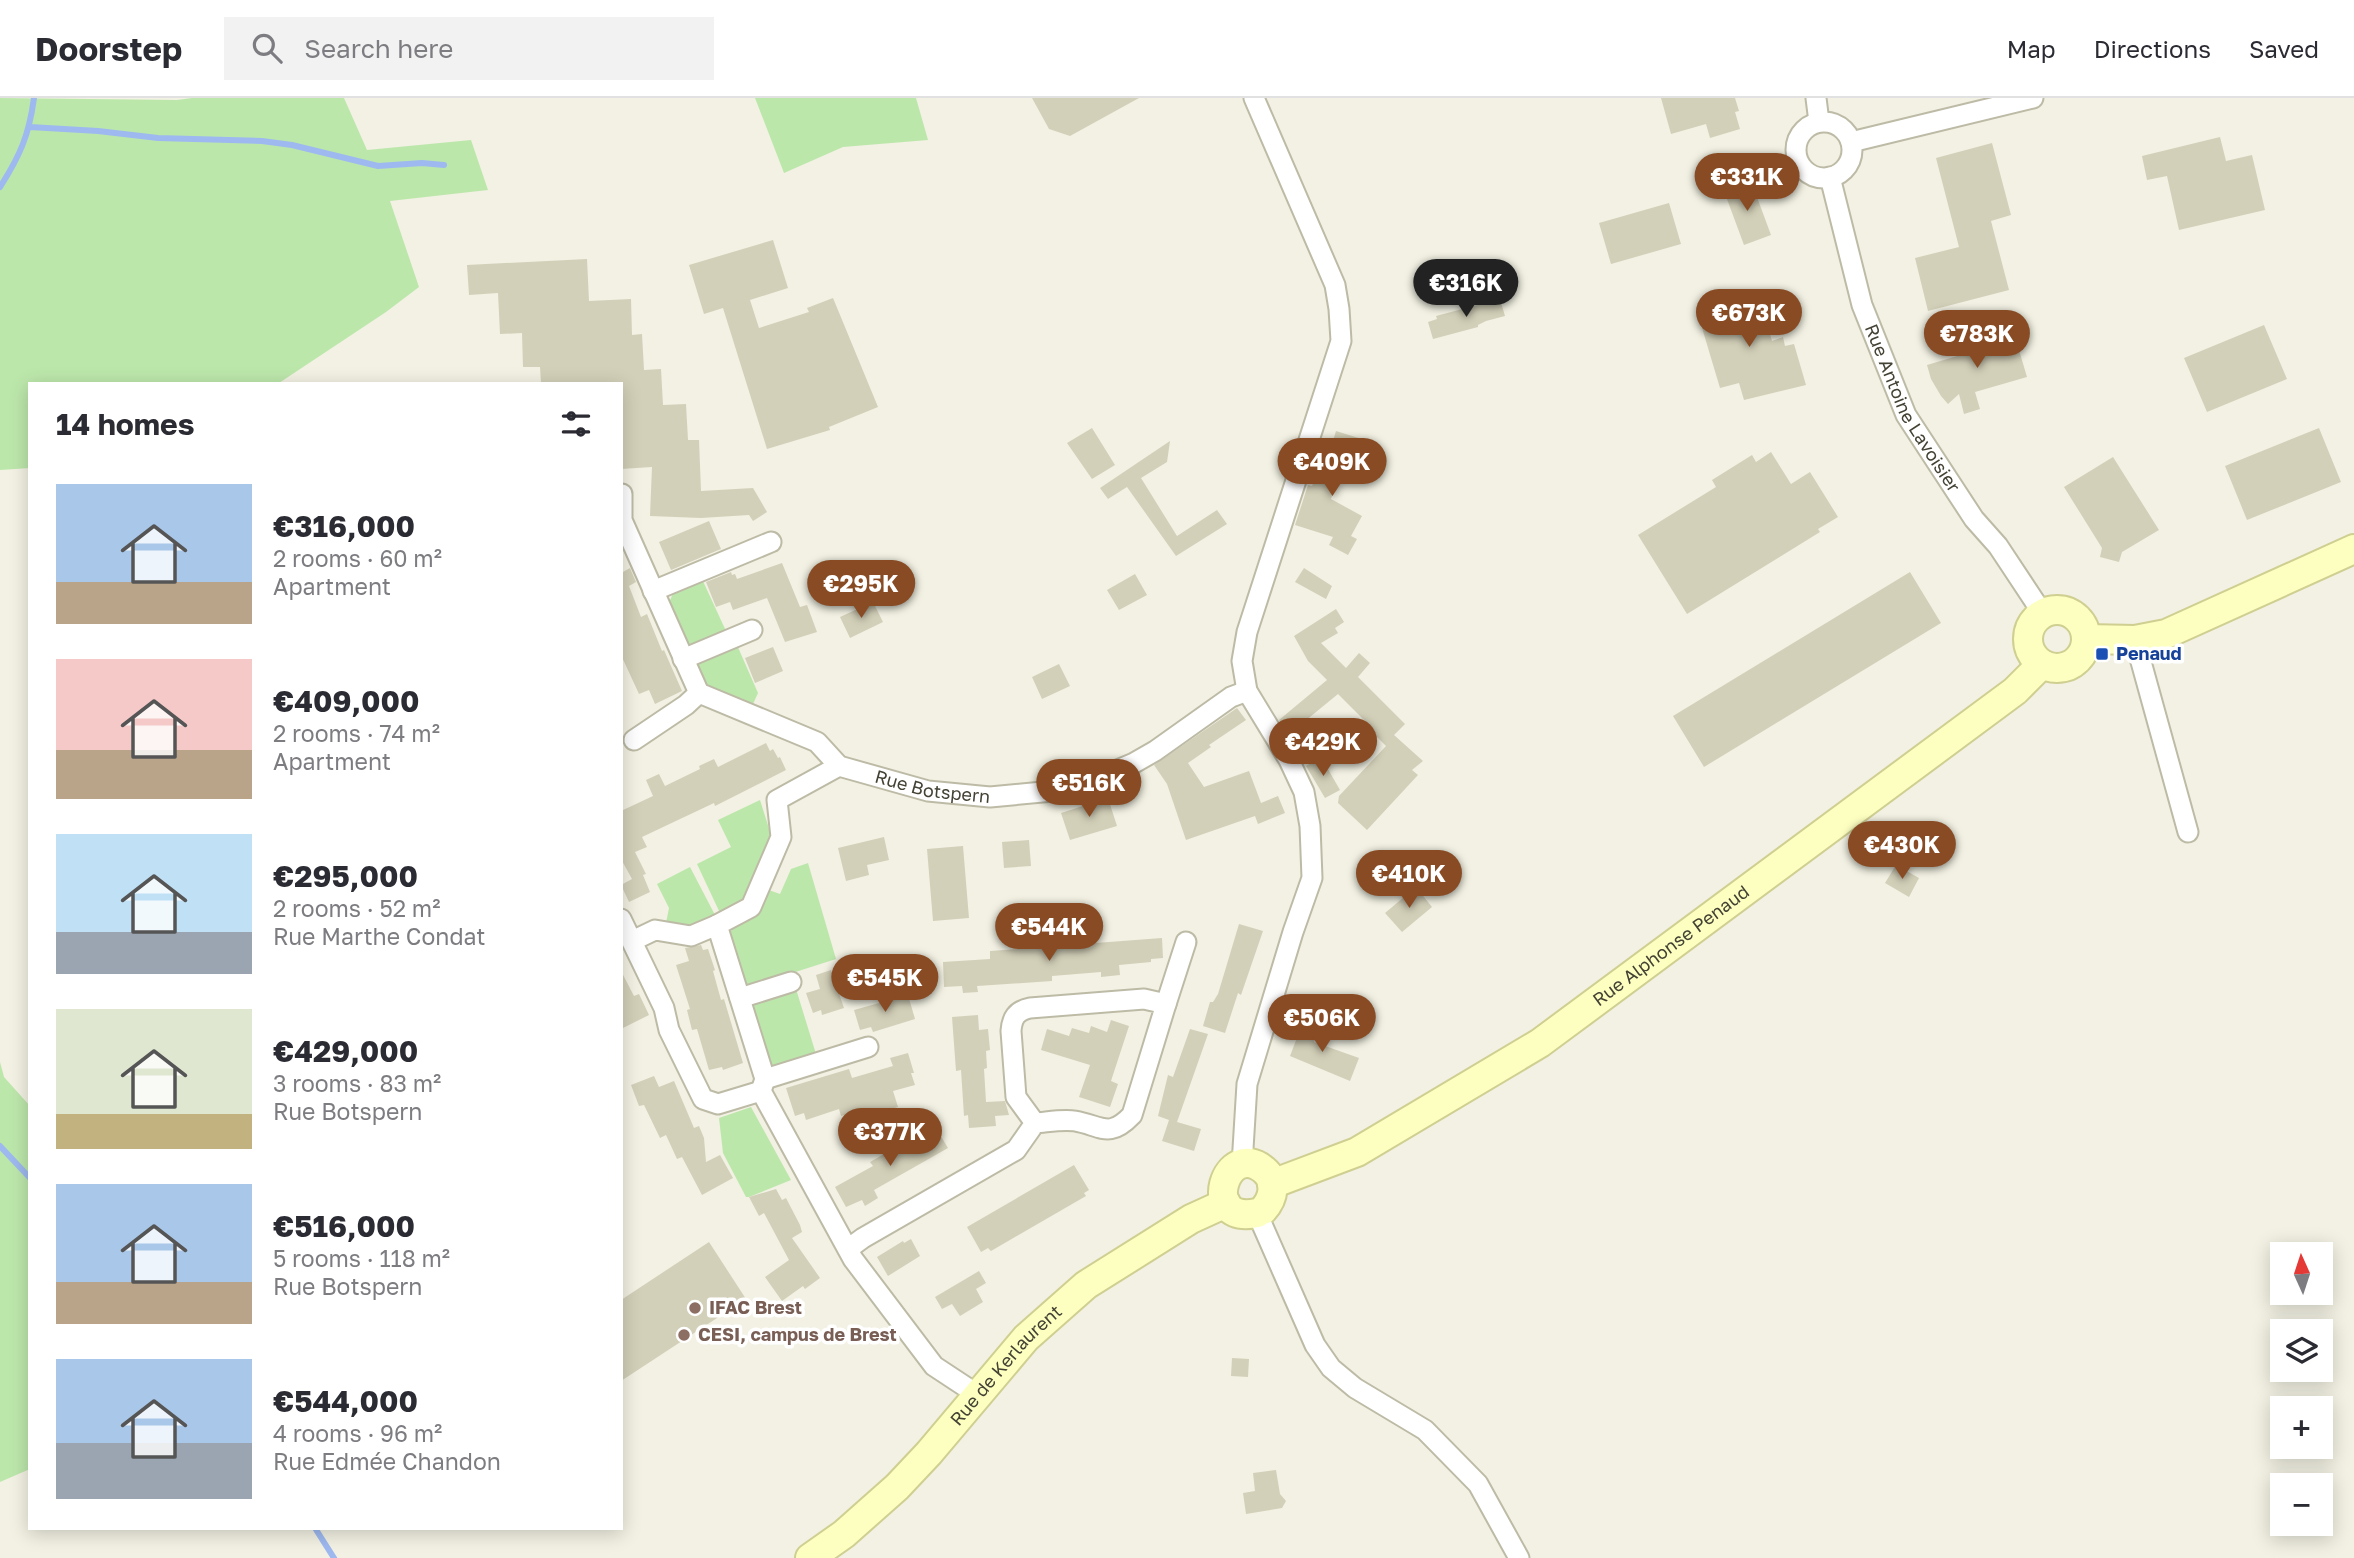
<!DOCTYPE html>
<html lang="en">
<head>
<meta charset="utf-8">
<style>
  body { margin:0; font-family:"Golos Text",sans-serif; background:#f2f2f3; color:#2b2b33; height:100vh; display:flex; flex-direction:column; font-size:26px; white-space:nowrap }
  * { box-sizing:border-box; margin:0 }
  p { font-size:23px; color:#7c7c81 }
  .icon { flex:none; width:38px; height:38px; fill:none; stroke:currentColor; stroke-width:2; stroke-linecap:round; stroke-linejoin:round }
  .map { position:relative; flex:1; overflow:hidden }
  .details { position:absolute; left:28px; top:284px; width:595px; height:1148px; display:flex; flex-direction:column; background:#fff; border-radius:0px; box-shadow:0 4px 18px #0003 }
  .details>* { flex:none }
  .needle { width:46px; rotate:357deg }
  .buttons { position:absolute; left:2270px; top:1144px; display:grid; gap:14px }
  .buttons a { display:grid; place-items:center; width:63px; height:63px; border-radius:0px; background:#fff; box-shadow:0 4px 18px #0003; font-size:35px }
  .price { position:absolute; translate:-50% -60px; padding:0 16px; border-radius:24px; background:#884b24; color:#fff; font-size:23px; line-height:46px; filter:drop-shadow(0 2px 4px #0008) }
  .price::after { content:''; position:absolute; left:50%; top:42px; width:21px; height:16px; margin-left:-10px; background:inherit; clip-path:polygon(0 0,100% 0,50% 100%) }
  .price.selected { background:#222; color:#fff }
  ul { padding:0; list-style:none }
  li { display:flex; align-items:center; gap:21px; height:175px; padding:0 28px }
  li span { display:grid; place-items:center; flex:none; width:196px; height:140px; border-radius:0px; color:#555 }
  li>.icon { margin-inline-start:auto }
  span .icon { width:84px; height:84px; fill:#fffc; stroke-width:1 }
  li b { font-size:30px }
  h2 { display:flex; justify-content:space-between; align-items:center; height:84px; padding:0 28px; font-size:30px }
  header { display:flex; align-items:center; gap:42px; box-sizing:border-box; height:98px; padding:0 35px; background:#fff; border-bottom:2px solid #e1e1e2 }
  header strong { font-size:33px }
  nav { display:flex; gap:38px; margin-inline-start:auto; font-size:24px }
  .search { width:490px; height:63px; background:#f2f2f3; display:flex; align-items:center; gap:18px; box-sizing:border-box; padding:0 24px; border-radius:0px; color:#7c7c81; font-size:26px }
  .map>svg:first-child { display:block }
  .green { fill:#bce7ab }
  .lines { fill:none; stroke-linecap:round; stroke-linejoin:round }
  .stream { stroke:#9eb9f0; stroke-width:6 }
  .building { fill:#d3d0b9 }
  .street-casing { stroke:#bdbba6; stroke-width:23 }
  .secondary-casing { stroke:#cfcf91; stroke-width:32 }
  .street { stroke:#fff; stroke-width:19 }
  .secondary { stroke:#fdffc1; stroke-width:28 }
  .transit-dot { fill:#1a4fb4; stroke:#fff; stroke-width:2.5 }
  .education-dot { fill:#8d6e63; stroke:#fff; stroke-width:2.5 }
  .labels { text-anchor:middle; stroke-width:7; stroke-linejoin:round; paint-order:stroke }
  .street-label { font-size:18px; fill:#444234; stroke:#fff }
  .transit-label { font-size:18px; font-weight:bold; fill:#164399; stroke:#fff; text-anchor:start }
  .education-label { font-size:18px; font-weight:bold; fill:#785e54; stroke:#fff; text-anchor:start }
</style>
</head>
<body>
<header>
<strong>Doorstep</strong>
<div class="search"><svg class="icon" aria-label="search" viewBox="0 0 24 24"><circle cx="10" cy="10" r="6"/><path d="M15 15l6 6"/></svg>Search here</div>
<nav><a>Map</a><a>Directions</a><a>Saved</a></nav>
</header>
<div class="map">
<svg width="2354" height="1460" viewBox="0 0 2354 1460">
  <rect width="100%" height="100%" fill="#f2f1e3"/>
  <path class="green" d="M0,0l177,2 15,-2h152l23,52 104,-10 17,50 -98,11 29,86 -33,25 -107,71h-249v85l-30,2z
    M755,0h161l12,42 -85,7 -59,26z
    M702,481l24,52 -35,15 -7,-4 -16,-37 6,-14z
    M737,547l21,48 -5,11 -50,-20 -6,-15 3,-8z
    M760,702l11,35 -28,66 -23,12 -23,-49 34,-17 -13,-27z
    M808,765l28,96 -50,16h-6v2l-29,9 -7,-3 -15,-47 5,-12 29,-19 -2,-3 5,-13 14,5 11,-25z
    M690,769l25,48 -27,14 -22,-6 3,-15 -12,-24z
    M796,891l20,65 -41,13 -6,-4 -17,-54 3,-7z
    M0,964l4,15 26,29v363l-30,13z
    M751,1009l40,73 -42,17h-3l-23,-44 -4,-35z"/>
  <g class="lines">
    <path class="stream" d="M30,29l68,4 60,7 104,3 30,4 86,21 44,-3 22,2
      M0,89c20,-31 29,-52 34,-89
      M0,1048l30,32
      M315,1430l19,30"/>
  </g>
  <path class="building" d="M1032,0h107l-69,38 -21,-7z
    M1661,0h74l4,13 -4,1 5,17 -30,9 -4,-14 -35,10z
    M2220,39l6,24 26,-6 13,55 -86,20 -12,-54 -20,4 -5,-24z
    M1992,45l19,72 -20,6 18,69 -81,21 -13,-53 44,-11 -23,-89z
    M1751,83l20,54 -27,10 -20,-54z
    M1669,105l12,41 -70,20 -12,-41z
    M773,142l15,48 -38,12 9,28 50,-16 -2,-4 26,-10 45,109 -49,20 1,3 -63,19 -44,-141 -19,6 -15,-49z
    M587,161l2,42 42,-2 1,36 10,-1 2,36 17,-1 2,36 23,-1 2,36h11l2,51 52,-3 14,24 -14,9 -4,-6 -48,3 -51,-2 2,-49 -31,2v-86h-80l-1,-16h-17l-1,-34 -22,1 -2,-41 -29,2 -2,-30z
    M1758,195l14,48 11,-4 2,9 9,-2 12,41 -62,15 -5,-17 -19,5 -23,-77z
    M1500,201l5,17 -19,5 -8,4v2l-45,12 -5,-17 9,-3 -1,-3z
    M2264,227l23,54 -80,33 -23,-54z
    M1994,235l2,7 6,-2 1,5 13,-3 11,37 -52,15 5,17 -16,5 -5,-20 -11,10 -7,-8 -10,-17 -4,-14 37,-11 -4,-11z
    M1092,330l23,37 -23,14 -25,-36z
    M2319,330l22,54 -94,38 -22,-54z
    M1336,333l29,9 -5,17 -12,-4 -17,46 31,17 -11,20 6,3 -9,16 -19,-10 4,-8 -38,-12 13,-40 4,1 6,-15 5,2z
    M1170,343l-3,21 -26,16 36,58 40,-26 10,14 -51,32 -49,-69 -19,12 -8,-11z
    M1771,354l20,32 19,-12 28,45 -20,12 2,3 -133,82 -49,-79 78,-48 -4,-7 40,-25 4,7z
    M2113,359l46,73 -37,22 -3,10 -19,-5 2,-9 -38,-61z
    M709,423l12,28 -50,21 -12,-28z
    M782,465l18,44 7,-2 10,27 -32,10 -18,-44 -34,12 -3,-8 -14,5 -10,-25 25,-10 1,3 3,-1 2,5z
    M630,470l6,14 -7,4 12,31 6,-3 15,37 2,-1 18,41 -27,13 -6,-14 -10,4 -18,-39v-85l2,2z
    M1304,470l28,18 -6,13 -31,-17z
    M1910,474l31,51 -237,144 -31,-51z
    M1135,476l12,21 -28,15 -12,-20z
    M873,504l10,20 -33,16 -10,-21z
    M1336,511l8,13 -9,6 3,5 -17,10 25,25 13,-15 11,10 -12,14 47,47 -11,11 29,26 -11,9 6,5 -51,55 -29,-27 1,-7 47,-50 -21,-21 2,-2 -29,-29 -50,41 -9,-15 48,-40 -19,-19 -14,-25z
    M773,549l10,24 -28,12 -10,-25z
    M1059,566l11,22 -28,13 -10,-22z
    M1237,610l9,12 -37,25 2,2 -23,16 16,24 45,-16 12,32 17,-7 7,17 -27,11 -3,-8 -69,24 -19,-56 -13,-19z
    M766,645l4,8 3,-2 5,9 2,-1 6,13 -71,36 -1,-3 -72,34 5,10 -12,5 11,22 -3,1 7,17 -21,10 -8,-17 11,-6 -11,-20v-48l32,-15 -7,-16 13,-6 6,12 35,-17 -1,-3 15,-7 4,8z
    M1321,659l19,33 -15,8 -19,-32z
    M1108,700l9,28 -47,14 -9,-27z
    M884,739l5,23 -22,5 2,10 -23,6 -8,-33z
    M1029,742l2,26 -27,2 -2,-26z
    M963,748l6,72 -36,3 -6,-72z
    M1896,767l23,13 -10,19 -24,-14z
    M1416,789l16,20 -30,25 -17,-19z
    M1239,826l24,7 -22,64 -3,-2 -13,40 -22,-7 7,-24h3l5,-8z
    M1162,840l1,20 -12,1v3l-32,3 1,10 -19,2v-5l-49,4v5l-75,5 1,6 -15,1 -1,-7 -18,1 -1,-25 47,-3v-8z
    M701,847l2,5 5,-1 7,21 -2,1 8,29 3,-1 19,64 -20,7 -1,-3 -13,3 -12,-41 -5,1 -5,-20 3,-1 -14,-44 13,-4 -4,-13z
    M831,872l13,38 -22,7 -1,-5 -8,3 -7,-20 14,-4 -4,-14z
    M621,873l13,25 5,-2 10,21 -28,14z
    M908,897l7,24 -42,13 -2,-5 -11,3 -6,-20z
    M978,917l1,15 9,-1 2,21 -4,1 1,17 -3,1 2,33 19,-1 4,14 -14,1 1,10 -27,2 -1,-13 -4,1 -3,-46 -5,1 -4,-54z
    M1111,922l18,6 -18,55 7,3 -8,23 -31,-10 11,-32 -49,-15 6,-21 22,7 3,-8 17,5 2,-7 16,6z
    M1303,924l16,6 -5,14 45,16 -9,23 -60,-25z
    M1190,931l18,5 -31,88 24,7 -7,22 -32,-10 7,-21 -11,-4 10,-41 5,2z
    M908,955l6,20h-3l4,12 -22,6 5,16 -35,10 -2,-7 -20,6 -2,-7 -33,11 -2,-7 -9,3 -9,-28 63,-19 3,9 41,-12 -3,-8z
    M654,978l5,11 15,-6 20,47 5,-2 5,12 2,24 14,-7 13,23 -31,17 -20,-38 -5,2 -11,-24 -6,3 -16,-33 -5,1 -8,-21z
    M936,1030l12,20 -74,42 4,8 -13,8 -3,-6 -16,7 -11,-20 38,-21 -3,-4 28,-16 2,3z
    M1074,1067l15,25 -5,3 2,3 -95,55 -3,-3 -7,4 -14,-25z
    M776,1091l6,11 4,-2 14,27 2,7 -10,6 28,40 -15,11 -2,-3 -21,15 -17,-24 24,-17 -25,-47 -5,3 -10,-19z
    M911,1141l9,17 -32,20 -11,-19 26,-16 1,2z
    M709,1144l37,57 -125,82v-81z
    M979,1173l7,12 -10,6 7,13 -23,14 -8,-12 -10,5 -7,-12z
    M1232,1260l17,1 -1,18 -17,-1z
    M1276,1372l4,24 6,7 -4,7 -36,6 -3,-21 12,-2 -2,-18z"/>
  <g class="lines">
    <g class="street-casing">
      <g id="street">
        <path d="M1816,0l3,24"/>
        <circle cx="1824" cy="52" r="28"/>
        <path d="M1851,44l182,-44"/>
        <path id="s1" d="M1830,79l32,128 44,110 68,104 24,27 45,68"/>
        <path id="s2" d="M622,396v26l77,173 118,49 22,24 89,25 62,6 63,-6 43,-12 38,-16 21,-12 76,-54 16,-6"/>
        <path d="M653,493l118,-49"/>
        <path d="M2135,542l53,192"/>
        <path d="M683,561l69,-29"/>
        <path d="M634,642l52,-35 13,-12"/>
        <path d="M839,668l-62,34 4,37 -30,70 -34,18 48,154 -4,12 92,168 81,107 44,29"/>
        <path d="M621,821l43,89 5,22 34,69 15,5 43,-13"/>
        <path d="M632,843l23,-11 36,6 26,-11"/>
        <path d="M740,900l51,-16"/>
        <path d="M1166,906l20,-62"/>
        <path d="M765,981l103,-32"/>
        <path d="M1242,1067l5,-81 46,-152 19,-54 -2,-52 -6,-34 -15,-32 -42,-69 -5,-30 5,-29 94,-291 -2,-32 -4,-24 -81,-187"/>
        <path d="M1263,1112l-6,3 58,132 16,23 24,20 70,42 53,54 41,74"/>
        <path d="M848,1151l15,-11 153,-88 19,-27c13,-1 28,-4 40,-2 27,5 34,18 57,-6l34,-111 -22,-5 -114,9c-14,3 -18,10 -19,23l5,66 19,26"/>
      </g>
    </g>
    <g class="secondary-casing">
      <g id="secondary">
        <circle cx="2057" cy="541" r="29"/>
        <path d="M2086,541l49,1 31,-6 188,-85"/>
        <path id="s3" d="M1272,1086l85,-32 183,-109 475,-352 27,-27"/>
        <path d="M1257,1115c-59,12 -31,-75 7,-43 13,11 10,28 -1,40"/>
        <path id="s4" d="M810,1460l34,-24 53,-47 32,-34 97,-115 60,-53 105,-66 35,-16"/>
      </g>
    </g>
    <use href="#street" class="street"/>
    <use href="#secondary" class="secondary"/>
  </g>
  <rect class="transit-dot" x="2095" y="549" width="14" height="14" rx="3.5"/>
  <g class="education-dot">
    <circle cx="695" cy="1210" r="7"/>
    <circle cx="684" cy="1237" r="7"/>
  </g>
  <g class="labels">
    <g class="street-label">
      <text dy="6" stroke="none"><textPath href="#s1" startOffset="247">Rue Antoine Lavoisier</textPath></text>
      <text dy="6" stroke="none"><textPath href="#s2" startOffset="472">Rue Botspern</textPath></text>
      <text dy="6" stroke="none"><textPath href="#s3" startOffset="467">Rue Alphonse Penaud</textPath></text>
      <text dy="6" stroke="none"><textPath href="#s4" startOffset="276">Rue de Kerlaurent</textPath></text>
    </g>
    <g class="transit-label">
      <text x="2116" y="562">Penaud</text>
    </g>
    <g class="education-label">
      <text x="709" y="1216">IFAC Brest</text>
      <text x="698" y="1243">CESI, campus de Brest</text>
    </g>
  </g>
</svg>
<div class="buttons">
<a><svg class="needle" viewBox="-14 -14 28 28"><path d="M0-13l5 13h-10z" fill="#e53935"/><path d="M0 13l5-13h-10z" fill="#7c7c81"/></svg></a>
<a><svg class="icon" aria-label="layers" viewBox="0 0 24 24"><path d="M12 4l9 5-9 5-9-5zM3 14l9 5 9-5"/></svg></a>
<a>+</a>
<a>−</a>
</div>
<b class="price" style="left:1747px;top:115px">€331K</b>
<b class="price selected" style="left:1466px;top:221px">€316K</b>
<b class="price" style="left:1749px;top:251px">€673K</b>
<b class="price" style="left:1977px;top:272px">€783K</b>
<b class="price" style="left:1332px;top:400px">€409K</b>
<b class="price" style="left:861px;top:522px">€295K</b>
<b class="price" style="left:1323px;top:680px">€429K</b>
<b class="price" style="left:1089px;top:721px">€516K</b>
<b class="price" style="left:1902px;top:783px">€430K</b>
<b class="price" style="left:1409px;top:812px">€410K</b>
<b class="price" style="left:1049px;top:865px">€544K</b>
<b class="price" style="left:885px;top:916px">€545K</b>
<b class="price" style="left:1322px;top:956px">€506K</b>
<b class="price" style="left:890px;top:1070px">€377K</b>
<section class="details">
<h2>14 homes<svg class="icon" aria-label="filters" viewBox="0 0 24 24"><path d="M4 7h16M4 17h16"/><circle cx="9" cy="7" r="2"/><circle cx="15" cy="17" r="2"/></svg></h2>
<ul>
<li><span style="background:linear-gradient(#a9c7e8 70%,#b9a48a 0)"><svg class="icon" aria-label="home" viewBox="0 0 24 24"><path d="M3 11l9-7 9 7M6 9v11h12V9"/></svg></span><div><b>€316,000</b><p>2 rooms · 60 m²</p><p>Apartment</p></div></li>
<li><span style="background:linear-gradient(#f6c9c9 65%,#b9a48a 0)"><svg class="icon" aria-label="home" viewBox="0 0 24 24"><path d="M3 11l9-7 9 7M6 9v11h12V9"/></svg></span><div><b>€409,000</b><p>2 rooms · 74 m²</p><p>Apartment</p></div></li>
<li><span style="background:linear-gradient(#bfe0f5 70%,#9aa5b1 0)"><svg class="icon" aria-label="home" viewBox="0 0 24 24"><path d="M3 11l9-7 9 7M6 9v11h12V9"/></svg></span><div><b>€295,000</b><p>2 rooms · 52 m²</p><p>Rue Marthe Condat</p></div></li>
<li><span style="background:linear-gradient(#dfe7d0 75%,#c2b280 0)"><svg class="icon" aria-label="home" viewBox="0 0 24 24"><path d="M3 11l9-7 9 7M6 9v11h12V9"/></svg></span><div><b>€429,000</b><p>3 rooms · 83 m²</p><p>Rue Botspern</p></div></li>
<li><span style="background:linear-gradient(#a9c7e8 70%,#b9a48a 0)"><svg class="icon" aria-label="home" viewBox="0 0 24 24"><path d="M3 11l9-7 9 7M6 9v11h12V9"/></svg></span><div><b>€516,000</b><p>5 rooms · 118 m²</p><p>Rue Botspern</p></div></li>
<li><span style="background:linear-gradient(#a9c7e8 60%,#9aa5b1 0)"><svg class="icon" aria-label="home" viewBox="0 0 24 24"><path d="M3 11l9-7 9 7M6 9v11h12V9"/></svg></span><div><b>€544,000</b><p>4 rooms · 96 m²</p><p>Rue Edmée Chandon</p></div></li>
</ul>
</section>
</div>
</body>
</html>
